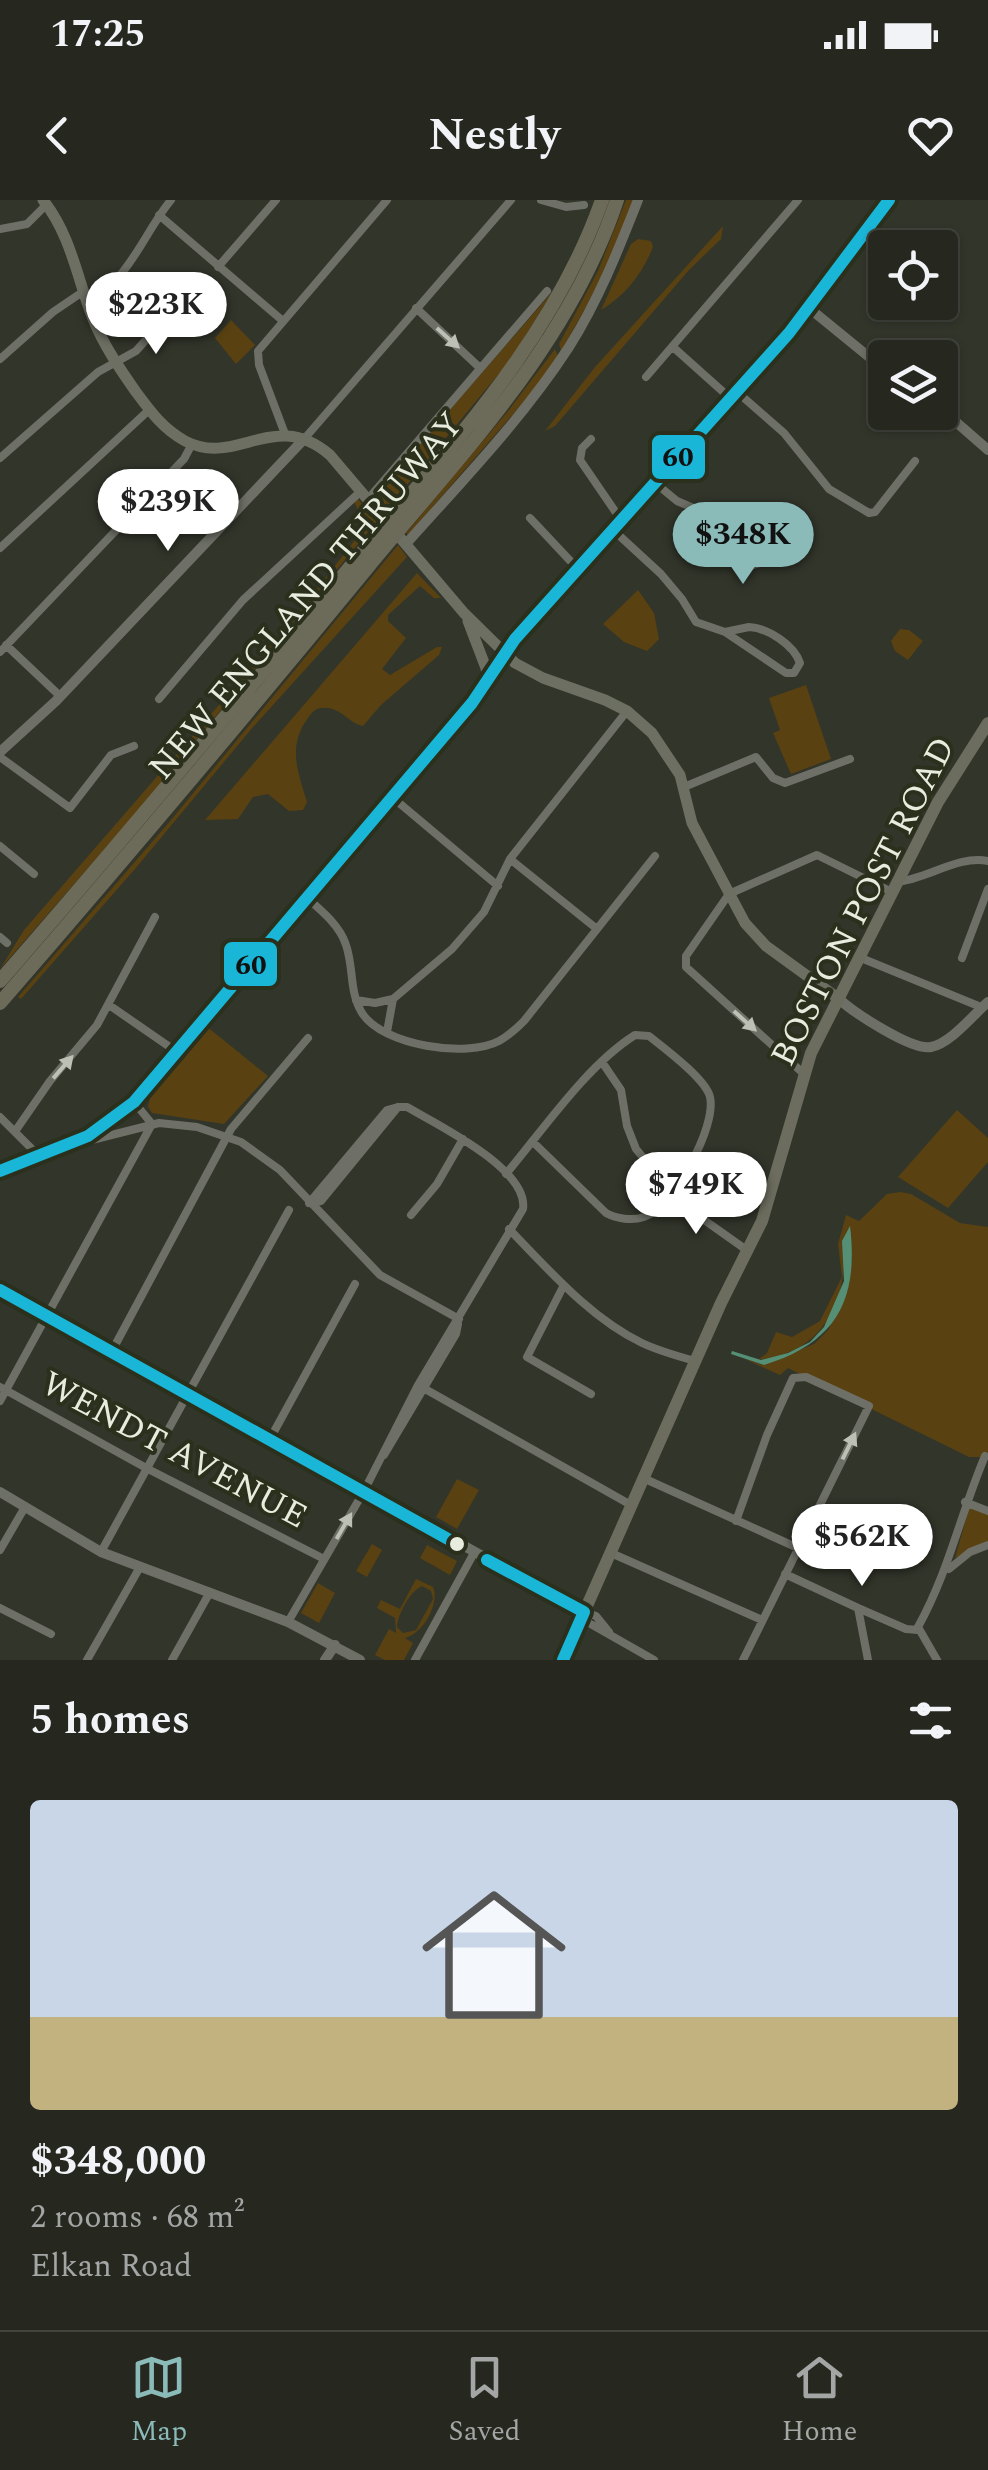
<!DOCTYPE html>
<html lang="en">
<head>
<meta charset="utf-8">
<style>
  body { margin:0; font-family:Spectral,serif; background:#32342d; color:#f1f3f6; height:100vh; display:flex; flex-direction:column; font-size:38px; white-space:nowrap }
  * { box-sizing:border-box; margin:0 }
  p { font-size:32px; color:#a4a6a5 }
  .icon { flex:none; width:55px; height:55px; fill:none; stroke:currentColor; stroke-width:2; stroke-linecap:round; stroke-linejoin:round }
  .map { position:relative; height:1460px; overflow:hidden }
  .sheet { display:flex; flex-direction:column; background:#262820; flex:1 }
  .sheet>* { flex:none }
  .buttons { position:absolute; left:868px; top:30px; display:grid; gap:20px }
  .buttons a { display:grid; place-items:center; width:90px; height:90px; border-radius:10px; background:#262820; box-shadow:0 2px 8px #0004,0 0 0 2px #42443e; font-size:50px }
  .price { position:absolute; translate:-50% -85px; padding:0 22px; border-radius:35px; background:#fff; color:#222; font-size:32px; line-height:65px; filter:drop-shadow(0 2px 5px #0008) }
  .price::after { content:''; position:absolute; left:50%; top:60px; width:30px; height:22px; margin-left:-15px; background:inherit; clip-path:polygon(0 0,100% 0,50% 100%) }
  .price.active { background:#8bbbb9; color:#111 }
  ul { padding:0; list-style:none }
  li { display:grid; align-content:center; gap:20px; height:530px; padding:0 30px }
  li span { display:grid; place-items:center; height:310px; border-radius:10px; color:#555 }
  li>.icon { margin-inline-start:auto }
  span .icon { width:180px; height:180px; fill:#fffc; stroke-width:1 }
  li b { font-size:42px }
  h2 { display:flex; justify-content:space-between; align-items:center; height:120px; padding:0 30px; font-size:42px }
  .status { display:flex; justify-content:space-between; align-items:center; height:70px; padding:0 50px; background:#262820; direction:ltr }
  .status svg { height:28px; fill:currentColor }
  header { display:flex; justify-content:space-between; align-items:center; height:130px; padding:0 30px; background:#262820; font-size:45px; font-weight:700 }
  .tab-bar { display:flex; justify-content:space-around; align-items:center; height:140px; border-top:2px solid #42443e; background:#262820; font-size:28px; color:#a4a6a5 }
  .tab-bar a { display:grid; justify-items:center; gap:5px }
  .tab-bar .active { color:#8bbbb9 }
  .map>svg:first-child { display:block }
  .green { fill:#594111; fill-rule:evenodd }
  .water { fill:#559076 }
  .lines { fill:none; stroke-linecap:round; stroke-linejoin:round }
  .minor { stroke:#6e7067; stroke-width:8 }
  .tertiary { stroke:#6e7067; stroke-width:10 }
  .secondary { stroke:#6d6f63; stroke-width:11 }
  .primary { stroke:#6d6d5f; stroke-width:12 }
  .motorway { stroke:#6c6b59; stroke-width:14 }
  .bus-1-casing { stroke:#2a301b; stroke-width:20 }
  .bus-1 { stroke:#1ab6d8; stroke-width:12 }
  .oneway { fill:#bdc1b5 }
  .bus-dot { fill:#e7ecdf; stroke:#2a301b; stroke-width:4 }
  .labels { text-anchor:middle; stroke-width:8; stroke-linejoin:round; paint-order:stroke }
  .street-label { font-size:35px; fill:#e7ecdf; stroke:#2a301b }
  .line-badge { stroke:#2a301b; stroke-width:4 }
  .pale-badge-label { font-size:28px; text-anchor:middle; font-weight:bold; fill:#111 }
</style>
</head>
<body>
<div class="status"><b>17:25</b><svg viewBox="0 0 49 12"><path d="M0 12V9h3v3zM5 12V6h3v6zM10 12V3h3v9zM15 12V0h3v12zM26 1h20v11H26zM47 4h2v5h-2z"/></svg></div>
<header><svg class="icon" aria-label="back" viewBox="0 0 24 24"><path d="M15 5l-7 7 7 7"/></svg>Nestly<svg class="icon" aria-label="heart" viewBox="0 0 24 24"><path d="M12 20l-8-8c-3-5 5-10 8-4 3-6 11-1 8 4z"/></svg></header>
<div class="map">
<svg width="988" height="1460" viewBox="0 0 988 1460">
  <rect width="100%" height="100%" fill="#32352a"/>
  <path class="green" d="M626,0h9l-32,77 -42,74 -2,-7 39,-73z
    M723,26l-2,13 -32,31 -134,156 -10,5 50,-64z
    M638,39l13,2 2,6c-11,27 -27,48 -52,63l30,-66z
    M553,91l-42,68 -125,151 -8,-14 6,-10z
    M231,120l24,25 -19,19 -21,-26z
    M555,149l3,7 -17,26 -133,153 -2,-2 102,-122z
    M358,299l19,22 -241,292 -136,156 24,-39 272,-314 69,-89 -11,-26z
    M398,345l9,12 -154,170 -118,142 -114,130 -3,-2 153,-177z
    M417,373l24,25h-7l-14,-12 -32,29v6l18,17 -24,31 8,6 47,-28h5l-3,8 -58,50 -18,21c-14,-3 -20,-16 -35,-18 -10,-1 -15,2 -20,10 -21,28 -10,54 -1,84l-4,8 -14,1 -21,-17 -15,3 -15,22 -33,1z
    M638,390l16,23 5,26 -12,12 -23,-9 -21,-18z
    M900,429l9,1 14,11 -15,19 -13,-9 -4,-10z
    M806,485l25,74 -40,15 -18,-41 7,-3 -11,-32z
    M206,826l62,50 -44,48 -72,-11 -4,-6 2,-9z
    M957,910l31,28v24l-40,46 -50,-31z
    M900,992l11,2 49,29 28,4v230h-19l-181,-89 -8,7 -38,-17 21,7 51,-21 15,-15 23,-68 -1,-10 -9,-10c8,47 -12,100 -61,114 -12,3 -20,6 -31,3l8,2 9,-7 9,-21 16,5 28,-16 22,-44 -4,-33 8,-29 13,6 28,-27z
    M457,1279l22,11 -22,39 -21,-12z
    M970,1305l18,7v29l-33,17z
    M372,1344l10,6 -15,27 -11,-6z
    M427,1345l30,16 -7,14 -30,-17z
    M416,1379l17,8c7,17 -10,47 -28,51l8,5 -9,17h-19l-10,-5 14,-26 7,4 -1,-15 -18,-10 4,-8 19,9zM422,1386l9,5 2,8 -17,31 -13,3 -6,-6c1,-13 13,-36 25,-41z
    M318,1383l17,10 -16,30 -18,-10z"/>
  <path class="water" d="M850,1026c9,74 -14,117 -86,139l-33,-11 1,-3 29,9 27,-7 22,-11 14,-15 20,-46 -2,-40z"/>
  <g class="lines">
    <path class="minor" d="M541,0l25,7 18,-2
      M159,15l124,106
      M0,29l27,-5 20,-20
      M218,67l58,-67
      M88,100c42,-20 55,-66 83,-100
      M416,108l64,60
      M673,147l57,51
      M0,159l53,-47 31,-21
      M646,177l152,-177
      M736,191l48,42 45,56 40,24 6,-1 40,-51
      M285,234l-26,-69 -1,-14 129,-151
      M305,238l206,-238
      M591,239l-9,9 -2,12 39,57
      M0,258l98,-86 38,-21 31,-35
      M654,282l23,19 35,15 25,34
      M368,299l179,-208
      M530,318l46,49
      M611,328l50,46 21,25 14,23 29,10
      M761,346l9,4v10l-27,8 -6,-2v-16z
      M0,348l149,-138
      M749,427c19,1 45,18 51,36l-6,10h-8l-61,-41z
      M6,445l54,51
      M0,452l184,-193 8,-15
      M159,499l84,-99 118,-109
      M0,557l70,51 41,-53 23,-9
      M684,587l72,-30 17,21 12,5 65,-24
      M392,597l106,89
      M0,646l34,28
      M510,659l87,70
      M897,682c30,-3 61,-27 91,-21
      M307,698c15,13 33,28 39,47 8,23 3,47 16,68 21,33 105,45 137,28 9,-5 18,-13 25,-20l131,-165
      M0,737l7,6
      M861,758l120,49
      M962,758l26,-69
      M356,800l19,3 18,-4 59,-50 32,-37 26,-53 117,-148
      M109,805l68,47
      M387,832l6,-33
      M602,862l19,28 6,36 9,23 47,56 65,46
      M804,874l-118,-107v-11l43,-62 88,-39 75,37
      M134,902l18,22
      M0,917l40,40
      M16,930l34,-49 47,-56 58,-108
      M80,943l79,-20 38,4 44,15 39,28 100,105 79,44
      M506,974c37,-44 81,-109 129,-139l14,1c15,12 57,43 61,61 7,30 -37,109 -66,120 -12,4 -27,2 -38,-4l-73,-71
      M309,1003l12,-2 77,-94
      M309,1003l78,-93 11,-3
      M411,1015l26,-31 26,-45
      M509,1029c40,41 81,89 133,114 17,8 35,13 53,18
      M564,1085l-37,72 64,37
      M112,1151l119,-222 77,-91
      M418,1185l213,120
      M0,1187l148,82 176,90
      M0,1201l152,-277
      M270,1239l85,-155
      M384,1255l72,-121 2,-10
      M643,1278l155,70
      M965,1302l23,9
      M736,1321l31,-86 26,-57 13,-1 63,29 -126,254
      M0,1350l25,-43
      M101,1352l188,-342
      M611,1353l151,67
      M949,1369l21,-17 18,-7
      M785,1374l73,34 10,52
      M0,1408l51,26
      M858,1408l48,21 12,1
      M584,1412l5,11 65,37
      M584,1412l12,4 13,16
      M288,1422l76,-131 54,-106 105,-176c6,-40 -87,-85 -116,-102h-9
      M87,1460l53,-93
      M172,1460l38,-68
      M415,1460l59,-107
      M937,1460l-19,-33c31,-56 42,-112 67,-171"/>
    <path class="tertiary" d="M809,108l76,62
      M940,208l48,42
      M406,344c56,-63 117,-126 163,-197 29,-46 49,-96 69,-147
      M0,552l56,-51 249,-263
      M839,799c14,13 73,52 92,48 20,-4 42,-32 57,-45
      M0,971c50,-17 96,-31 134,-69l338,-399 43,-64 36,-42 238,-264 100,-133
      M0,1090l584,322
      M0,1292l101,60 187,70 72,38
      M325,1460l10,-15"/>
    <path class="secondary" d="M43,0c28,35 34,78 50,119 11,27 27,50 43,73 14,19 27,37 49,49 52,27 89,-34 145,14l134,158 51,50 28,15 62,22 22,11 25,22 28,42 12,48 53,100 21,23 73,53
      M468,421l18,47 2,14"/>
    <path class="primary" d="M563,1460l158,-357 41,-82 49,-168 127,-251 50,-79"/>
    <path class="motorway" d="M0,781c121,-139 239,-280 356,-421 93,-113 197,-220 246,-360
      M0,803c125,-144 247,-289 367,-435 95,-115 202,-224 250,-368"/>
    <g class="bus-1-casing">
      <path id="bus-1" d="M0,971l88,-35 46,-34 338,-399 43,-64 274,-306 100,-133
        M0,1090l457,254
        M487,1360l97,52 -21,48"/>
    </g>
    <use href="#bus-1" class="bus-1"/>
  </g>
  <defs><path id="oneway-solid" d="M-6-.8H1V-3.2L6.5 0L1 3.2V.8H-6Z" transform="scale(2.5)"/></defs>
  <g class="oneway">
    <use href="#oneway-solid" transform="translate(448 138) rotate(42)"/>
    <use href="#oneway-solid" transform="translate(745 821) rotate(42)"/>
    <use href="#oneway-solid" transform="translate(63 867) rotate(-49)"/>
    <use href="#oneway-solid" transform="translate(849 1246) rotate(-64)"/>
    <use href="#oneway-solid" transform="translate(344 1326) rotate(-60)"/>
  </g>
  <circle class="bus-dot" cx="457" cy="1344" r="9"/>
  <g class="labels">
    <g class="street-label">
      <text transform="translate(305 395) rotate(-50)" y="12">NEW ENGLAND THRUWAY</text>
      <text transform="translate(862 701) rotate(-63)" y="12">BOSTON POST ROAD</text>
      <text transform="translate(175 1249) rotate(28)" y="12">WENDT AVENUE</text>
    </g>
  </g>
  <g class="line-badge">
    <rect x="650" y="233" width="57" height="48" rx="10" fill="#1ab6d8"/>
    <rect x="222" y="740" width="57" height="48" rx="10" fill="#1ab6d8"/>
  </g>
  <g class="pale-badge-label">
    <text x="678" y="266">60</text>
    <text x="251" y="774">60</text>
  </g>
</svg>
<div class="buttons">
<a><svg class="icon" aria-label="locate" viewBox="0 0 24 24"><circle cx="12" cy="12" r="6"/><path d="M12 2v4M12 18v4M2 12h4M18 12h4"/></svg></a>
<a><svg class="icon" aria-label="layers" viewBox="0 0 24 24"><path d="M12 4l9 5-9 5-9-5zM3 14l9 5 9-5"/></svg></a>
</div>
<b class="price" style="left:156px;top:157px">$223K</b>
<b class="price" style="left:168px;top:354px">$239K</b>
<b class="price active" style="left:743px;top:387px">$348K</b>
<b class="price" style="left:696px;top:1037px">$749K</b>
<b class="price" style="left:862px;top:1389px">$562K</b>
</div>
<section class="sheet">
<h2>5 homes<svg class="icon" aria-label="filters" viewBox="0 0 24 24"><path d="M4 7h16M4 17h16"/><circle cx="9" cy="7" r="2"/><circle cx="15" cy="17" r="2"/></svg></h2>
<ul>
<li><span style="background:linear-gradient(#c9d6e8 70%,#c2b280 0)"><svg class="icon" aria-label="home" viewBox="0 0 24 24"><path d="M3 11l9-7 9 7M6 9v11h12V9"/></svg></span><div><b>$348,000</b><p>2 rooms · 68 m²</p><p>Elkan Road</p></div></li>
</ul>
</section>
<nav class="tab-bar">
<a class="active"><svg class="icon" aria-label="map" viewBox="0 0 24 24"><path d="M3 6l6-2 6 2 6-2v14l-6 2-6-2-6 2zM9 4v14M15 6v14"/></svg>Map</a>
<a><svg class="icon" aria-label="saved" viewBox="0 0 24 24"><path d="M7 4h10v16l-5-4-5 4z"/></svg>Saved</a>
<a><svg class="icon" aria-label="home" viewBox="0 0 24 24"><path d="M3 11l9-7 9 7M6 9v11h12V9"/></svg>Home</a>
</nav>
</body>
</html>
